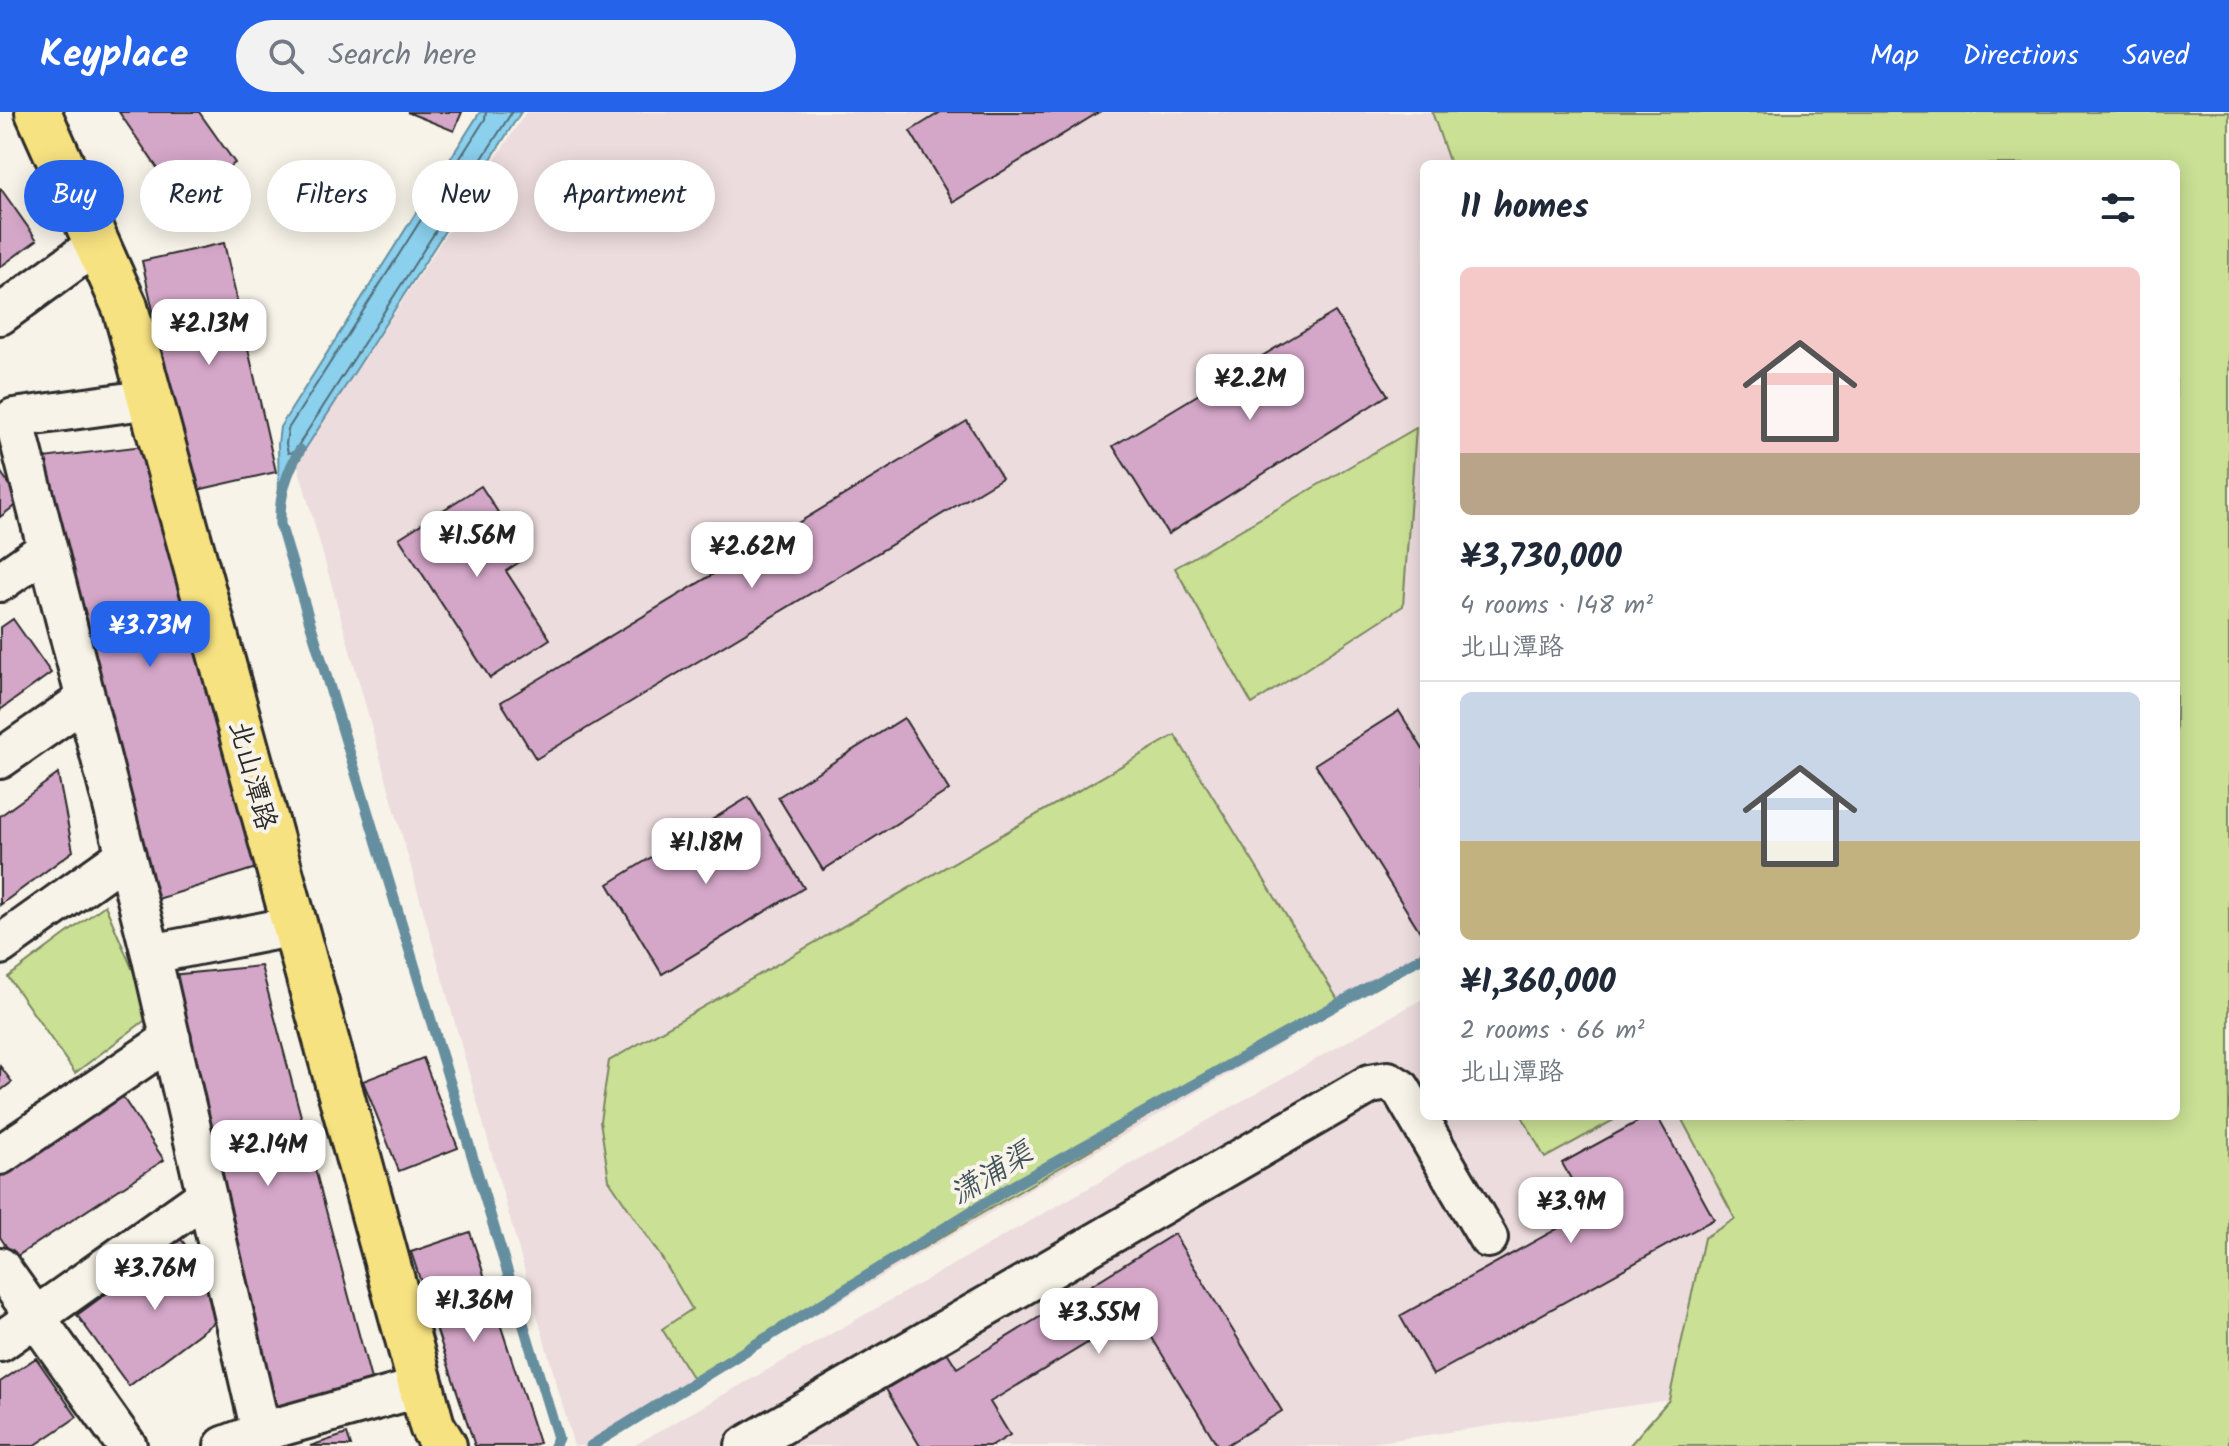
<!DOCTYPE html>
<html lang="en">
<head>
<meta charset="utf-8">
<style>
  body { margin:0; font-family:Kalam,"LXGW WenKai TC",sans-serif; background:#f2f2f3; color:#1f2937; height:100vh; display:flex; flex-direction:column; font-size:30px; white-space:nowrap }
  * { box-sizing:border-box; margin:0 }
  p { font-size:26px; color:#747a83 }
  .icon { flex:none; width:44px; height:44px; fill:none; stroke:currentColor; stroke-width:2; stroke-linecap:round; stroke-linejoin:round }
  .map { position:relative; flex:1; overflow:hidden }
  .drawer { position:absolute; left:1420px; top:48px; width:760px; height:960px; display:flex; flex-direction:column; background:#fff; border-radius:12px; box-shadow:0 4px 20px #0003 }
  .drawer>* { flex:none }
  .hud { position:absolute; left:24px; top:48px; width:760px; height:72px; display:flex; gap:16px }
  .price { position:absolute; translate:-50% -68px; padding:0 18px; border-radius:16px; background:#fff; color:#222; font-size:26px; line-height:52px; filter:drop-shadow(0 2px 4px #0008) }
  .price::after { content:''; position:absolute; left:50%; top:48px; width:24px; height:18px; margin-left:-12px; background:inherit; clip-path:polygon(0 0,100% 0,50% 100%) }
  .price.on { background:#2563eb; color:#fff }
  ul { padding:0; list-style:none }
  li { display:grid; align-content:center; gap:16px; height:424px; padding:0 40px }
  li+li { border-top:2px solid #e0e1e3 }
  li span { display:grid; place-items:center; height:248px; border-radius:12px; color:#555 }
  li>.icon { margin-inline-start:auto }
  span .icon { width:144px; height:144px; fill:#fffc; stroke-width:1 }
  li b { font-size:34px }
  h2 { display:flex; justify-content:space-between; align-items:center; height:96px; padding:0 40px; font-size:34px }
  .tag { padding:0 28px; border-radius:36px; background:#fff; box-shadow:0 4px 20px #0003; font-size:28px; line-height:72px }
  .tag.on { background:#2563eb; color:#fff }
  header { display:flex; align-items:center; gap:48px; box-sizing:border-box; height:112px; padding:0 40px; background:#2563eb; color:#fff }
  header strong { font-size:38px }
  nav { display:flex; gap:44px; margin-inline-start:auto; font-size:28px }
  .search { width:560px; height:72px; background:#f2f2f3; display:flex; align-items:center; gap:20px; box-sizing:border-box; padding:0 28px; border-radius:44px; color:#747a83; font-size:30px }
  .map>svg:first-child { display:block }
  .built { fill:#ecdcde }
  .green { fill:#cae095; stroke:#7a8660; stroke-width:2 }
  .water { fill:#8bd0ed; stroke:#658e9f; stroke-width:2 }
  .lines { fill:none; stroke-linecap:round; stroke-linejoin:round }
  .shore { stroke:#516d79; stroke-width:2 }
  .stream { stroke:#658e9f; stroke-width:11 }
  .building { fill:#d4a6c8; stroke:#2b2b2b; stroke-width:2 }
  .minor-casing { stroke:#2b2b2b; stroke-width:44 }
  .major-casing { stroke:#2b2b2b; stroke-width:50 }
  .minor { stroke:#f7f3e8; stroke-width:38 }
  .major { stroke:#f7e281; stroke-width:44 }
  .labels { text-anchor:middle; stroke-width:8; stroke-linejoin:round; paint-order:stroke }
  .street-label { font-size:28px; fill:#2b2b2b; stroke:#f7f3e8 }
  .water-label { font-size:30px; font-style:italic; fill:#43545c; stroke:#f7f3e8 }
</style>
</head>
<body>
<header>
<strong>Keyplace</strong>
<div class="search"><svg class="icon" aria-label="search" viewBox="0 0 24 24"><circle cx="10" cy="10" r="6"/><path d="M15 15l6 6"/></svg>Search here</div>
<nav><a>Map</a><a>Directions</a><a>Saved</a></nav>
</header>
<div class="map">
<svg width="2229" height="1334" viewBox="0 0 2229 1334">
  <rect width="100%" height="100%" fill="#f7f3e8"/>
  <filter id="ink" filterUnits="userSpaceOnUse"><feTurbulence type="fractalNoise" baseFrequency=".0125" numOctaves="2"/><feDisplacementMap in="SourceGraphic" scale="16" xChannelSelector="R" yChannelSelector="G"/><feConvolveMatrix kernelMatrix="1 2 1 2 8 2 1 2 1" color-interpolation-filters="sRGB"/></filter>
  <g filter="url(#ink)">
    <path class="built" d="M526,0h920l14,52h-36v796l-833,486h-17l-277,-984z
      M1424,886v118h256l55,103 -31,19 -35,162 -318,46h-718z"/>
    <path class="green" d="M1432,0h797v1334h-600l40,-46 35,-162 31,-19 -55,-103h496v-952h-726z
      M1416,316l-13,178 -151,98 -77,-136z
      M1175,623l165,268 -645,379 -33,-53 30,-20 -29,-49 -54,-80 -9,-59 9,-60z
      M105,793l47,110 -77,58 -67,-96z
      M1522,1004h99l-76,42z"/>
    <path class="water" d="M480,0h41l-224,350 -4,1 -14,36 -1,-55 2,-17z"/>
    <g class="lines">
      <path class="shore" d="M486,0l-1,7 -197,310 -2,15 2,9 6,-1 218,-340"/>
      <path class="stream" d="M300,338c-14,23 -21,46 -20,74l278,914 -4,8
        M591,1334l425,-262 408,-228"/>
    </g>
    <path class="building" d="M119,0h80l36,51 -55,38z
      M407,0h55l-8,19z
      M941,0h158l-146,90 -43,-71z
      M1,77l36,51 -37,27v-77z
      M224,131l52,229 -83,19 -51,-230z
      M1335,200l53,83 -220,139 -55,-88z
      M967,309l35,57 -466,281 -35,-57z
      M143,334l113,422 -98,31 -115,-441z
      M0,359l21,30 -21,16z
      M481,374l46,71 -21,14 44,68 -60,39 -91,-140z
      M13,507l38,54 -51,37v-82z
      M1399,599l25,40v187l-109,-174z
      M904,606l45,72 -126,80 -45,-73z
      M58,662l15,77 -73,54v-89z
      M749,685l55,91 -142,86 -54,-90z
      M261,854l112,421 -97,31 -115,-442z
      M423,946l35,90 -59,23 -36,-90z
      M0,954l12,16 -12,9z
      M120,981l44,67 -150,98 -14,-21v-66z
      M1648,1004h9l57,103 -281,156 -33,-59 189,-105 -27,-48z
      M470,1120l69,211 -9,3h-55l-64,-194z
      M1174,1122l108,177 -57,35h-7l-81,-133 -147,89 20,33 -18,11h-72l-34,-57 61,-37 10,16z
      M181,1127l51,70 -103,77 -52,-71z
      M36,1246l41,59 -43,29h-34v-64z
      M347,1322l4,12h-41z"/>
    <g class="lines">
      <g class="minor-casing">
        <path id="minor" d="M0,203l97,-71
          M151,287l-137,19 137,536 144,-28
          M0,470l47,-33
          M0,647l86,-60
          M0,833l126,-90
          M151,842l110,478 161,-45
          M0,1043l171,-116
          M0,1155l127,179
          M0,1230l206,-146
          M224,1334l37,-14
          M745,1334l625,-362 18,-3 13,8 87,149"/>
      </g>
      <g class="major-casing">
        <path id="major" d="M38,0l87,195 307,1119 12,20"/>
      </g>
      <use href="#minor" class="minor"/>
      <use href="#major" class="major"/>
    </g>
  </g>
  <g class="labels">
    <g class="street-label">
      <text transform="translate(254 663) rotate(75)" y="10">北山潭路</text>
    </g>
    <g class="water-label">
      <text transform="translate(991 1061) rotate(-31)" y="10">潇浦渠</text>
    </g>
  </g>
</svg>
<b class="price" style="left:209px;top:255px">¥2.13M</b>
<b class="price" style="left:1250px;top:310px">¥2.2M</b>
<b class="price" style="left:477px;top:467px">¥1.56M</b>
<b class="price" style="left:752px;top:478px">¥2.62M</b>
<b class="price on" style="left:150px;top:557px">¥3.73M</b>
<b class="price" style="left:706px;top:774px">¥1.18M</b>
<b class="price" style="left:268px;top:1076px">¥2.14M</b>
<b class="price" style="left:1571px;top:1133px">¥3.9M</b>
<b class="price" style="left:155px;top:1200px">¥3.76M</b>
<b class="price" style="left:474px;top:1232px">¥1.36M</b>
<b class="price" style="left:1099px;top:1244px">¥3.55M</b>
<div class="hud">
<a class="tag on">Buy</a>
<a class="tag">Rent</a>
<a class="tag">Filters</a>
<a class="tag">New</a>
<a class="tag">Apartment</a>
</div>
<section class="drawer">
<h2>11 homes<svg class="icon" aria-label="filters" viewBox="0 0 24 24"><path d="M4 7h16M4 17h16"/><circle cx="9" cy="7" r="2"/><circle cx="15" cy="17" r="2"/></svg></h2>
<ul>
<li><span style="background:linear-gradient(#f6c9c9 75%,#b9a48a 0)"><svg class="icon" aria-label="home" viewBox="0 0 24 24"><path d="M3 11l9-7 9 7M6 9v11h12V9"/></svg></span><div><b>¥3,730,000</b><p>4 rooms · 148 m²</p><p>北山潭路</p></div></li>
<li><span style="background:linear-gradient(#c9d6e8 60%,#c2b280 0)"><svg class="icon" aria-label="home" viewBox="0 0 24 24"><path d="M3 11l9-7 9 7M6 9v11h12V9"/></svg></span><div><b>¥1,360,000</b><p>2 rooms · 66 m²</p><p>北山潭路</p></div></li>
</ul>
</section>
</div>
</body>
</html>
